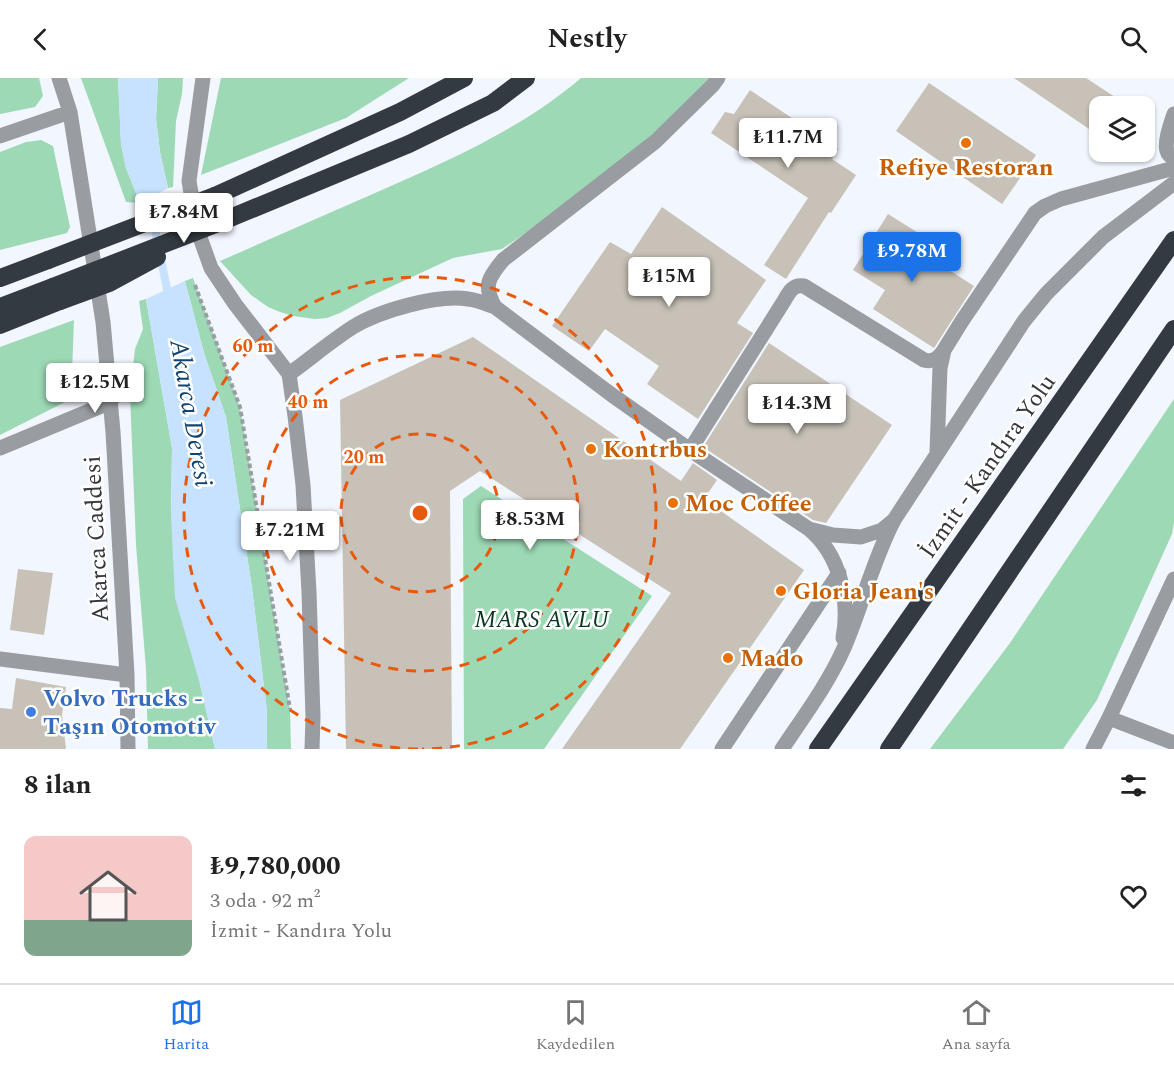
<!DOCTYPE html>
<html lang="tr">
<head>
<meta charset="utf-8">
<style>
  body { margin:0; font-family:Spectral,serif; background:#f2f2f2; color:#222; height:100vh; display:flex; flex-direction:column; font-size:22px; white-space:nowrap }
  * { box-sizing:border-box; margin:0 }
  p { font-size:20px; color:#767676 }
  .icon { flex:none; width:33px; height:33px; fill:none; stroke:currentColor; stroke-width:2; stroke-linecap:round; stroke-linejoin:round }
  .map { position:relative; height:671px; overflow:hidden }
  .panel { display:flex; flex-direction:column; background:#fff; flex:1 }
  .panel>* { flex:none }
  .buttons { position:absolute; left:1089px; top:18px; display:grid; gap:12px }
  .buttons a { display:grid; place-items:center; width:66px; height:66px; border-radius:12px; background:#fff; box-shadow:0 2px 4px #0004; font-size:30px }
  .price { position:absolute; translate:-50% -51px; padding:0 14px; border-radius:6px; background:#fff; color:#222; font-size:20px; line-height:39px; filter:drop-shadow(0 2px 3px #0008) }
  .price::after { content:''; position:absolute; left:50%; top:36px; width:18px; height:14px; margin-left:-9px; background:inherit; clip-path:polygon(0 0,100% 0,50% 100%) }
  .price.active { background:#1a73e8; color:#fff }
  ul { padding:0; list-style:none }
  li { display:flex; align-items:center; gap:18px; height:150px; padding:0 24px }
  li span { display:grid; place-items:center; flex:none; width:168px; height:120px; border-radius:12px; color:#555 }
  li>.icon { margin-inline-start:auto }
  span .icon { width:72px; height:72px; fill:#fffc; stroke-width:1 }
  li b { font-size:26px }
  h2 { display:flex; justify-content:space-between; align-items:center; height:72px; padding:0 24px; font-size:26px }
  header { display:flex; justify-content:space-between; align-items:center; height:78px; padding:0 24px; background:#fff; font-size:27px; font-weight:700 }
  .menu { display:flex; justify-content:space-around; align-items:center; height:84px; border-top:2px solid #e0e0e0; background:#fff; font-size:16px; color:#767676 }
  .menu a { display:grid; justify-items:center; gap:3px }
  .menu .active { color:#1a73e8 }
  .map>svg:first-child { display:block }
  .green { fill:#9dd9b5 }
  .water { fill:#c6e2ff }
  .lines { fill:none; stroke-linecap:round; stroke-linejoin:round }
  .stream { stroke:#c6e2ff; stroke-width:8 }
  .building { fill:#c7c1b7 }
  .path { stroke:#9a9da3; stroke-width:4; stroke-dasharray:4.5 3; stroke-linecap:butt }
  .minor { stroke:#999ca0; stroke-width:15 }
  .highway { stroke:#343a41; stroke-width:18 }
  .highway-bridge { stroke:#343a41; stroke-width:18 }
  .ring { fill:none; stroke:#e8590c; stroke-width:3; stroke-dasharray:10 8 }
  .food-dot { fill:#e8710a; stroke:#fff; stroke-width:2 }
  .shop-dot { fill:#3f7fe0; stroke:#fff; stroke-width:2 }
  .labels { text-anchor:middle; stroke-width:5; stroke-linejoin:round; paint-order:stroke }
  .food-label { font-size:24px; font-weight:bold; fill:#c56008; stroke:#fff; text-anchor:start }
  .street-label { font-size:24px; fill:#36383c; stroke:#fff }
  .park-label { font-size:24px; font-style:italic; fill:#0b3722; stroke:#fff }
  .shop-label { font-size:24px; font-weight:bold; fill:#366cbe; stroke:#fff; text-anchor:start }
  .water-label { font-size:26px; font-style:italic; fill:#114470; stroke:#fff }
  .centre { fill:#e8590c; stroke:#fff; stroke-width:3 }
  .ring-label { font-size:18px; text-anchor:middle; font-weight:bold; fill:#e8590c; stroke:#fff; stroke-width:5; stroke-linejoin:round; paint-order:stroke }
</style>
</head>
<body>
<header><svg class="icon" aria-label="back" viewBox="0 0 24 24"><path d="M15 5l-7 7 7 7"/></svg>Nestly<svg class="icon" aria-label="search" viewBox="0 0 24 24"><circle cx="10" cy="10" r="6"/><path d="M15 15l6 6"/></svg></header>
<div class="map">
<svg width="1174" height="671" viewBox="0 0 1174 671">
  <rect width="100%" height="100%" fill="#f2f6fe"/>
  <path class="green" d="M0,0h39l4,18 -8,11 -35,7z
    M81,0h37l3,66 5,24 14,35 -14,-1z
    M158,0h25l-1,16 -6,27 -3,66 -5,1 -8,-36 -4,-33z
    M221,0h188l-63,40 -145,57z
    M581,0h129l-47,48 -110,88 -51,35 -49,9 -82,38 -31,17 -13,5 -12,1 -22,-3 -13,-4 -12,-5 -17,-12 -31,-34c57,-25 114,-50 171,-75 67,-30 134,-60 190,-108z
    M41,62l12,6 17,81 -3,6 -67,17v-98l26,-10z
    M193,200l47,129 50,303 1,39h-24v-38l-15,-123 -26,-171 -22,-64 -19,-72z
    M146,221l26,149 -1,68 29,168 15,65h-67l-2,-80 -10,-124 -6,-151 5,-45 8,-20 -4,-28z
    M74,242l-3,79 -71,36v-88z
    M1174,321v123l-2,12 -75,166 -34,49h-133l80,-106z
    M481,408l171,110 -108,153h-80l-1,-250z"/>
  <path class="water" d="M118,0h40l-2,41 4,33 8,36 -28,15 -14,-35 -5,-24z
    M185,203l19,72 22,64 26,171 15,123v38h-52l-15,-65 -25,-86 -4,-82 1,-68 -26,-149z"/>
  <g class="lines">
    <path class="stream" d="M151,109l5,48 13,64"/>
  </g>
  <path class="building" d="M1014,0h72l29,19 -7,9h-8v14l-8,11z
    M929,5l107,72 -34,49 -106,-73z
    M750,12l88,59 -6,10 24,16 -25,38 -2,-1 -43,67 -22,-14 44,-67 -97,-65 14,-21 9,2z
    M662,129l104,73 -29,43 16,10 -55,86 -51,-35 12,-18 -54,-37 -16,22 -37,-25 58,-84 21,12z
    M888,136l32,20 -7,13 61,39 -40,62 -61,-39 12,-19 -32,-20z
    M473,259l208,144 12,-18 24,17 -13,19 100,71 -124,179h-118l109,-156 -191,-122 -30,20 2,258h-106l-6,-349z
    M769,265l123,82 -66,98 -13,-3 -110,-73z
    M18,491l35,4 -9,62 -34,-5z
    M16,600l50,9 -4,28 4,34h-66v-41l12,1z"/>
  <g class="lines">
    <path class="path" d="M195,207l45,122 50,302"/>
    <path class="minor" d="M59,0l11,34 33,210 10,110 14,243 1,74
      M203,0l-14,103 8,48 14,39 24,36 54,70 6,42 8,69 6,107 4,125 -1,32
      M718,0l-6,8 -56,55 -153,119c-15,18 -20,26 -8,47l117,88 78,55 119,79 24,6 28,2 21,-7 12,-10
      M1174,36c-3,9 -10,28 -7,37 1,4 3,5 7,7
      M0,58l70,-24
      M289,296c21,-15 42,-33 64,-47 26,-16 84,-33 115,-28 10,1 18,5 27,8
      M0,370l111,-46
      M690,372l94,-149c5,-9 9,-17 20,-15l120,74c10,3 15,-3 20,-10
      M937,374l3,-84 4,-18 18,-29 73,-108 10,-7 16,-7 113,-31
      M809,451c31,26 41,71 34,109
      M0,581l127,16
      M1109,640l65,25
      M722,671l117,-176
      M782,671c22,-33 46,-65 62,-101 18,-42 29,-88 50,-128l130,-199 22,-27 57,-57 71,-54
      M1093,671l16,-31 65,-139"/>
    <path class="highway" d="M215,118l185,-84 64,-34
      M223,143l186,-77 84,-41 33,-25
      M0,200l48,-18
      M0,229l53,-20
      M0,247l60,-24
      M818,671l356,-509
      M889,671l285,-420"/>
    <path class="highway-bridge" d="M48,182l167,-64
      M53,209l170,-66
      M60,223l49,-18 48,-26"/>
  </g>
  <g class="ring">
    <circle cx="420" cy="435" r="79"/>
    <circle cx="420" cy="435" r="158"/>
    <path d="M418 671A236 236 0 1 1 422 671"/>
  </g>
  <g class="food-dot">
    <circle cx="966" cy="65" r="6"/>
    <circle cx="591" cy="371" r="6"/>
    <circle cx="673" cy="425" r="6"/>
    <circle cx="781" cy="513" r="6"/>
    <circle cx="728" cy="580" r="6"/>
  </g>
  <circle class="shop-dot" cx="31" cy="634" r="6"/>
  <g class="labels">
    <g class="food-label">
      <text x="966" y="97" text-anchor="middle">Refiye Restoran</text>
      <text x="603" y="379">Kontrbus</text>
      <text x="685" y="433">Moc Coffee</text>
      <text x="793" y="521">Gloria Jean's</text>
      <text x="740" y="588">Mado</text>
    </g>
    <g class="street-label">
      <text transform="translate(987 388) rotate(-55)" y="8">İzmit - Kandıra Yolu</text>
      <text transform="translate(96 461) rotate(-93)" y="8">Akarca Caddesi</text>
    </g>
    <g class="park-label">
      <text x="542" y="549">MARS AVLU</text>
    </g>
    <g class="shop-label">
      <text x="43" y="628">Volvo Trucks -<tspan x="43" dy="28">Taşın Otomotiv</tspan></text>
    </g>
    <g class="water-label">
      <text transform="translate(192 335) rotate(80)" y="9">Akarca Deresi</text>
    </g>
  </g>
  <circle cx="420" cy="435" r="9" class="centre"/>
  <g class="ring-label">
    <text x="253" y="274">60 m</text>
    <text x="308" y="330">40 m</text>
    <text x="364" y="385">20 m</text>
  </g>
</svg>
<div class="buttons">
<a><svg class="icon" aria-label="layers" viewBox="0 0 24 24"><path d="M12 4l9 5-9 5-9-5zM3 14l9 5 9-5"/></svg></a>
</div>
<b class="price" style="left:788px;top:91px">₺11.7M</b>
<b class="price" style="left:184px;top:166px">₺7.84M</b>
<b class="price active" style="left:912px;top:205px">₺9.78M</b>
<b class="price" style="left:669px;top:230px">₺15M</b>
<b class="price" style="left:95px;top:336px">₺12.5M</b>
<b class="price" style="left:797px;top:357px">₺14.3M</b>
<b class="price" style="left:530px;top:473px">₺8.53M</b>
<b class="price" style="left:290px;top:484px">₺7.21M</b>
</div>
<section class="panel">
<h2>8 ilan<svg class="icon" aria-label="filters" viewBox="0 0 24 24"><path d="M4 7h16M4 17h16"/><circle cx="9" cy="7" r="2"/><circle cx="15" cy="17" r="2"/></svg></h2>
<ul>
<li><span style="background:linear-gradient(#f6c9c9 70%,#7fa58c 0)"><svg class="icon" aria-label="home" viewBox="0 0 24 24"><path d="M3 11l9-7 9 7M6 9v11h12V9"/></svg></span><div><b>₺9,780,000</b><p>3 oda · 92 m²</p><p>İzmit - Kandıra Yolu</p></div><svg class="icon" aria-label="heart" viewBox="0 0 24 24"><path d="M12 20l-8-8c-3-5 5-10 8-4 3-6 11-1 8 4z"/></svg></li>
</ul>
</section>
<nav class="menu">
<a class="active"><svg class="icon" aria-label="map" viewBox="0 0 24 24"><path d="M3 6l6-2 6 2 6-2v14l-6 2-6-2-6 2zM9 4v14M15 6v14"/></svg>Harita</a>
<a><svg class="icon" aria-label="saved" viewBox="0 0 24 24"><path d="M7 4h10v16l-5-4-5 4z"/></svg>Kaydedilen</a>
<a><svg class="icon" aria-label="home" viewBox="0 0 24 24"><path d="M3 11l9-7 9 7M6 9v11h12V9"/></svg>Ana sayfa</a>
</nav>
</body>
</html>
